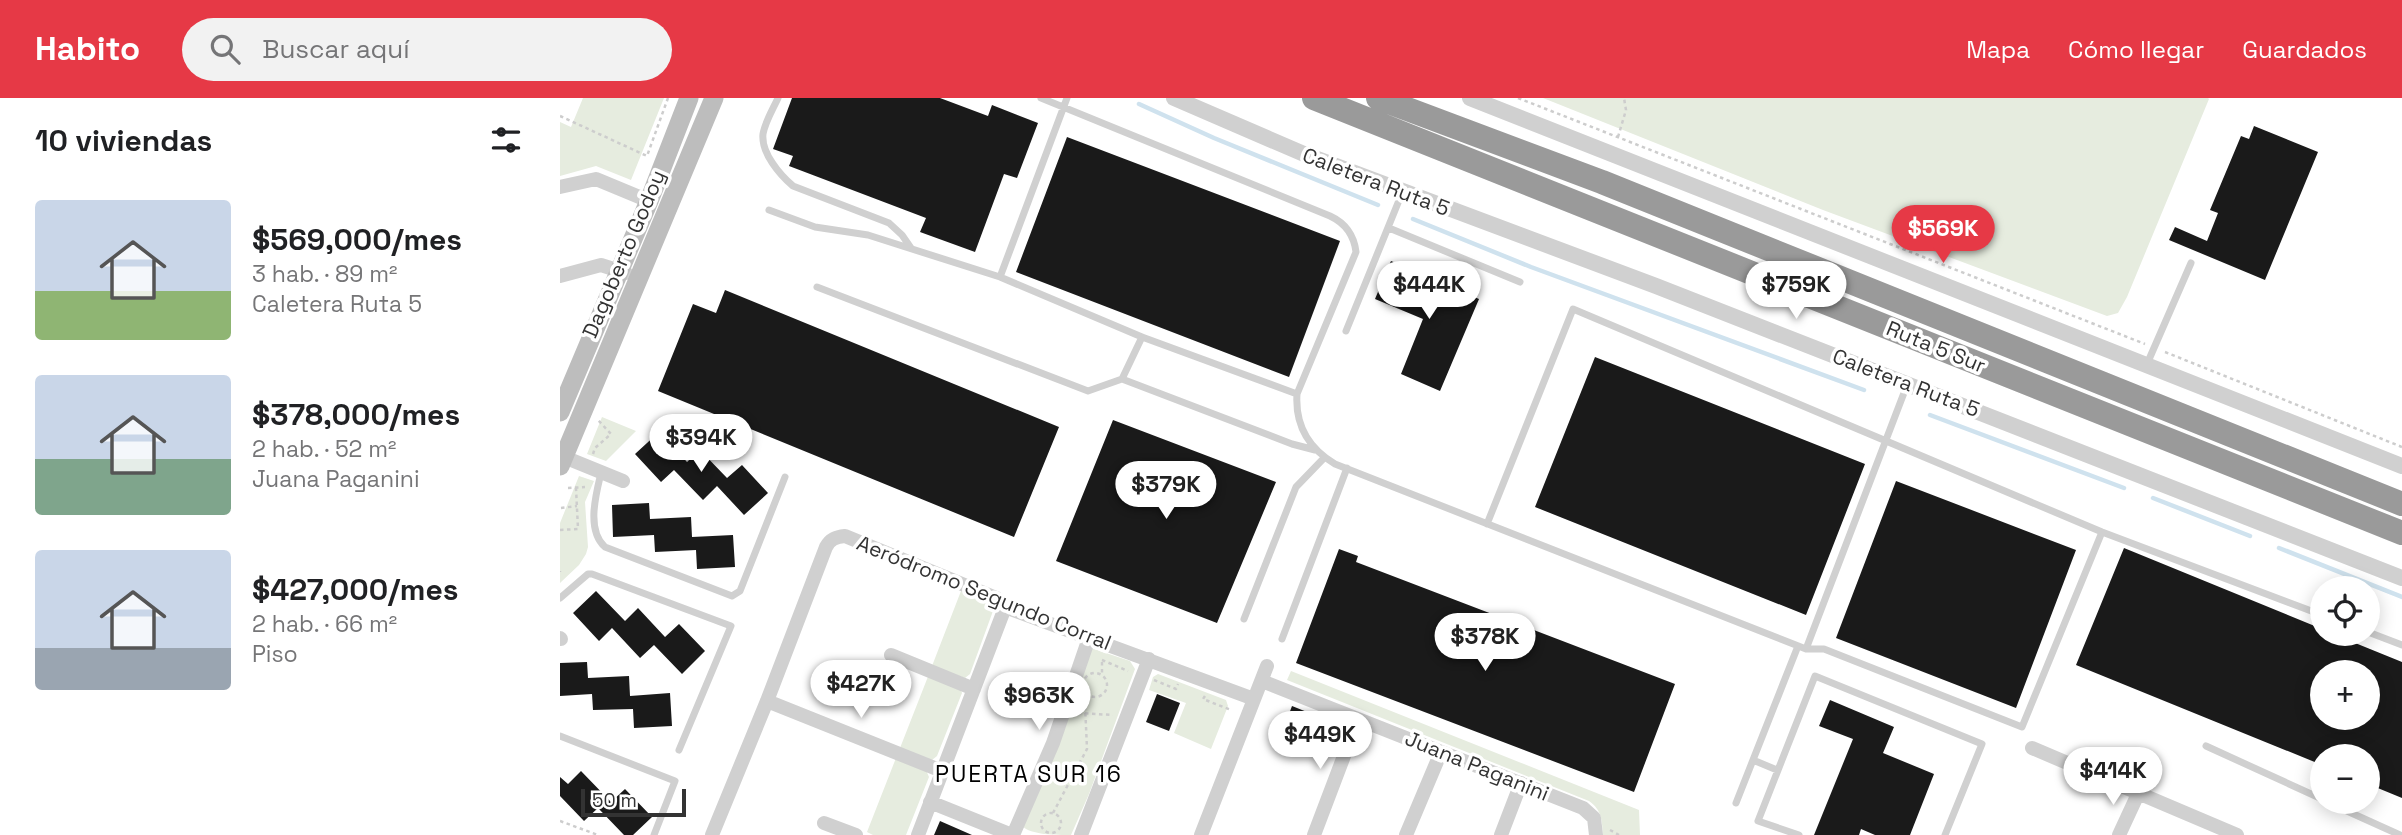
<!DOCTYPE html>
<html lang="es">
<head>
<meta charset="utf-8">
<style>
  body { margin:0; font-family:"Space Grotesk",sans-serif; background:#f2f2f2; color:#202124; height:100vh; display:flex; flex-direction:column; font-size:26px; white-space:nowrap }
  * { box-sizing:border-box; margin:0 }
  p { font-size:23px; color:#757577 }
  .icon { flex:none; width:38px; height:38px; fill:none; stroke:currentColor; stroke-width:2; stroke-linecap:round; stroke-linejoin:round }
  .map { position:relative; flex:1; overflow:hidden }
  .details { display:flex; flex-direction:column; background:#fff; width:560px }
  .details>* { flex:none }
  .buttons { position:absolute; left:1750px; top:478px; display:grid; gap:14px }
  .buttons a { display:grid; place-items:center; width:70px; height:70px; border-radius:50%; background:#fff; box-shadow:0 4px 18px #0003; font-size:35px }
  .scale { position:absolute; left:21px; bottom:18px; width:105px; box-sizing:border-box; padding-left:7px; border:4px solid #333; border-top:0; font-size:19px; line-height:24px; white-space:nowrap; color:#333; -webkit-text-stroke:5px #fff; paint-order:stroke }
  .price { position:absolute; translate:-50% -60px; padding:0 16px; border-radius:24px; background:#fff; color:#222; font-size:23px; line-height:46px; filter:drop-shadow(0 2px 4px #0008) }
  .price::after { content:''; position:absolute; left:50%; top:42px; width:21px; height:16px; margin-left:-10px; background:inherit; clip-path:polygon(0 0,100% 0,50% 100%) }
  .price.selected { background:#e63946; color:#fff }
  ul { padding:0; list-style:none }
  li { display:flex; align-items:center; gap:21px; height:175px; padding:0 35px }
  li span { display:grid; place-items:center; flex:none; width:196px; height:140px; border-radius:7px; color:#555 }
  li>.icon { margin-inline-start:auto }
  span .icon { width:84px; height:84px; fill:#fffc; stroke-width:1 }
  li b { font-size:30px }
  h2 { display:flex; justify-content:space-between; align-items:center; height:84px; padding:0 35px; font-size:30px }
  header { display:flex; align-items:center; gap:42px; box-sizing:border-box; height:98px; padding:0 35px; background:#e63946; color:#fff }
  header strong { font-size:33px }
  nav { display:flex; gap:38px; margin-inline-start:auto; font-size:24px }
  .search { width:490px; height:63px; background:#f2f2f2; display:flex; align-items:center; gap:18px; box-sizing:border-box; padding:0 24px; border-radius:38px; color:#757577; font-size:26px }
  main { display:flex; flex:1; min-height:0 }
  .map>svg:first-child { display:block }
  .green { fill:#e6ecdf }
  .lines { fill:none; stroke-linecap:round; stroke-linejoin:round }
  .stream { stroke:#cfe2ee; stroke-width:4.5 }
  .building { fill:#1a1a1a; fill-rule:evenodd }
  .path { stroke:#cdcdcd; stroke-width:2.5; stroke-dasharray:3.5 3.5; stroke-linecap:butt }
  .service { stroke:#d0d0d0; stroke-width:7 }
  .minor { stroke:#d0d0d0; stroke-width:14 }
  .tertiary { stroke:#d0d0d0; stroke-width:16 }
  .secondary { stroke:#bdbdbd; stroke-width:19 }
  .motorway { stroke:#9a9a9a; stroke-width:24 }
  .labels { text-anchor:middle; stroke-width:7; stroke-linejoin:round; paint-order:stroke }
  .street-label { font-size:21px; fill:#333; stroke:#fff }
  .neighbourhood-label { font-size:23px; letter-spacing:2px; fill:#000; stroke:#fff }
</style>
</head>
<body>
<header>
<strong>Habito</strong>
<div class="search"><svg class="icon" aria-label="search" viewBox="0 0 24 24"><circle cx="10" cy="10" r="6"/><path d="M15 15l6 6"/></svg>Buscar aquí</div>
<nav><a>Mapa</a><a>Cómo llegar</a><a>Guardados</a></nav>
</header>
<main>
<section class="details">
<h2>10 viviendas<svg class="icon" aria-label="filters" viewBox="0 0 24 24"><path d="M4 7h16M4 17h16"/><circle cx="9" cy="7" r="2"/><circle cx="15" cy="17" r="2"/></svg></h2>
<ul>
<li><span style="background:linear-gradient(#c9d6e8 65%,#8fb573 0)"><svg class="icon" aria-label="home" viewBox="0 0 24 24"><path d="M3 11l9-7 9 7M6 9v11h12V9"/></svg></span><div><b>$569,000/mes</b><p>3 hab. · 89 m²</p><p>Caletera Ruta 5</p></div></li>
<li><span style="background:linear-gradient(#c9d6e8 60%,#7fa58c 0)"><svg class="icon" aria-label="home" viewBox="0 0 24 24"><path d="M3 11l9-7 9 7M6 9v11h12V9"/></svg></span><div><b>$378,000/mes</b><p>2 hab. · 52 m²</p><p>Juana Paganini</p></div></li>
<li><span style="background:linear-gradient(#c9d6e8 70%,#9aa5b1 0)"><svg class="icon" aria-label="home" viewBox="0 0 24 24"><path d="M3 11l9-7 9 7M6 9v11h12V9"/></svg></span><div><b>$427,000/mes</b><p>2 hab. · 66 m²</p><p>Piso</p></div></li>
</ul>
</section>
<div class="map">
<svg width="1842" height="737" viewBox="0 0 1842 737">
  <rect width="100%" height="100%" fill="#fff"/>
  <path class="green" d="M23,0h81l-33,82 -35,-14 -36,10v-54l11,5z
    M983,0h665l1,1 -82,198 -9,16 -11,3 -284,-106z
    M42,319l34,14 -30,30 -19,-7z
    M19,378l15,5 -9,21 3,45 -2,7 -7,11 -19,18v-60z
    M401,493l25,9 7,11 -23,63 -5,4 -33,-12z
    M531,550l39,13 5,8 -46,125 -18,41c-15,0 -40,0 -49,-9z
    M731,573l348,139 1,25h-37c-1,-14 -1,-25 -14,-34l-302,-121z
    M369,576l31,13 2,6 -25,63 -5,4 -32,-12z
    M598,576l68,26 2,6 -17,43 -37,-16 12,-30 -37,-13 4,-13z
    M757,617l27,11 -12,30 -28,-11z
    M336,660l30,12 3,7 -23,58h-33l-6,-3z"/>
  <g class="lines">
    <path class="stream" d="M579,6l75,34 164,67
      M853,121l118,48 333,123
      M1370,317l194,73
      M1593,400l97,38
      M1719,450l123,49"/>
  </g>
  <path class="building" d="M232,0h148l48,18 4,-11 46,18 -21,55 -13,-4 -29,78 -55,-20 6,-14 -137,-52 4,-10 -20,-7z
    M1694,28l64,26 -53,128 -96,-40 6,-13 32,14 11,-28 -8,-3 31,-74 8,3z
    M507,39l273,104 -51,136 -273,-105z
    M831,163l88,38 -39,92 -39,-17 22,-55 -48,-20z
    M165,192l334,137 -45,110 -356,-146 35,-87 23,9z
    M1035,259l270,107 -59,151 -271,-108z
    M553,322l163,62 -59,141 -161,-62z
    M99,334l28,30 13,-12 27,28 15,-13 26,28 -24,22 -27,-29 -14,14 -29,-30 -13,12 -26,-28z
    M1336,383l180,69 -60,158 -180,-70z
    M89,405l1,16 41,-2 1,20 41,-2 2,32 -38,2 -1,-19 -41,2 -1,-17 -41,2 -1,-32z
    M1564,450l198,81v5h11l69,28v136l-34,-14v-28h-46v9l-246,-100zM1762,574h46v46h-46z
    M779,451l19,7 -2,6 319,122 -41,108 -338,-129z
    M36,493l29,30 13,-13 27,29 14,-13 26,27 -23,23 -28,-29 -14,13 -28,-30 -13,13 -26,-28z
    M27,564l1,16 41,-2 1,20 40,-3 2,33 -38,2 -1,-19 -40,1 -1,-16 -32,2v-33z
    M597,596l23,9 -11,28 -23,-9z
    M1270,602l64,27 -11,26 51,21 -24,61h-35l-14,-6 -2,6h-45l39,-96 -34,-13z
    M732,608l20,8 -6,16 -20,-8z
    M21,673l30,31 14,-13 27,28 -19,18h-9l-26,-27 -14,13 -24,-25v-19l8,7z
    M380,723l32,14h-38z"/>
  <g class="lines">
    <path class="path" d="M958,0l627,246
      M0,18l87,40 21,-58
      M1058,39l8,-27 -2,-12
      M1605,254l237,95
      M33,356l2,-6 16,-14 -13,-14
      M8,390l17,-1
      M1,410l16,-2
      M0,432l18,-1 -2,-41
      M0,473v1
      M542,562l26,11
      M542,564v14
      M523 587a12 12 0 1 1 24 0a12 12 0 1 1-24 0Z
      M594,582l22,9 2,-5
      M645,598l-2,3 28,11
      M518,615l35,2
      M481 725a10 10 0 1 1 20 0a10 10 0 1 1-20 0Z
      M493,715l34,-64 -2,-45 2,-9
      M0,723l38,14
      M1050,732l9,5"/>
    <path class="service" d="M218,0c-5,11 -13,24 -15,36 -2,19 17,41 30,52l96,37 13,12 9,13
      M481,0l289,118c15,7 24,19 26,36l-59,142
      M507,0l-67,179 142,60 155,57c-2,31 11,54 38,70l471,185h18l198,78 80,-195
      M209,112l46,17 53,8 132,42
      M829,130l131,54
      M257,189l271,104 34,-12 20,-42
      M786,233l56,-138
      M1587,266l44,-101
      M562,281l170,65 23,6
      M41,375c-5,21 -15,57 4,74l127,49 8,-5 45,-114
      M927,426l86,-215 529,223 220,83
      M0,500l28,-24h4l139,52 -52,124
      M684,521l52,-132 28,-29
      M1808,534l34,13
      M722,541l65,-171
      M1246,551l101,-264
      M0,638l115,45 -21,54
      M1646,648l116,53
      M1193,662l24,10
      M1767,704l73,33
      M1176,705l62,-157
      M1239,737l-41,-14 57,-145 167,68 -37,91"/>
    <path class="minor" d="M0,89l36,-8 53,22
      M0,178l41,-11 25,8
      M4,359l59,24
      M0,540l1,1
      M331,557l83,34
      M702,583l321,127 11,10 2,17
      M207,603l175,70
      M1472,650l205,87
      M370,704l82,33
      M264,725l32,12
      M152,737l55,-134 59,-154c4,-8 10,-10 19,-11l151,62 17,12 241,89
      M358,737l88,-230
      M453,737l40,-92 36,-105
      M521,737l68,-176
      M641,737l66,-169
      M754,737l44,-116
      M846,737l35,-83
      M941,737l20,-52
      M1559,737l19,-41"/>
    <path class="tertiary" d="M614,0l130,56 352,132 746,292
      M910,0l932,368"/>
    <path class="secondary" d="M0,314l89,-211 40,-103
      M0,368l154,-368"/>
    <path class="motorway" d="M754,0l1088,435
      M818,0l224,84 800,322"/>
  </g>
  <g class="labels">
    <g class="street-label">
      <text transform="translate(816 84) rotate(21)" y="7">Caletera Ruta 5</text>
      <text transform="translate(64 156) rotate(-67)" y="7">Dagoberto Godoy</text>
      <text transform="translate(1376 249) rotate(22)" y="7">Ruta 5 Sur</text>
      <text transform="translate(1346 285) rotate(21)" y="7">Caletera Ruta 5</text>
      <text transform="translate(424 495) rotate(22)" y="7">Aeródromo Segundo Corral</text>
      <text transform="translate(917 668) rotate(22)" y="7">Juana Paganini</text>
    </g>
    <g class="neighbourhood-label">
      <text x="469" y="684">PUERTA SUR 16</text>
    </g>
  </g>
</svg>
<div class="buttons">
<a><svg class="icon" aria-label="locate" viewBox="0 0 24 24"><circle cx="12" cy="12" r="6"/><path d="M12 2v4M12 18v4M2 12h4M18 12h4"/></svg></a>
<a>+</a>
<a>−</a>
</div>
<div class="scale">50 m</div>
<b class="price selected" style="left:1383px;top:167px">$569K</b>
<b class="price" style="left:869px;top:223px">$444K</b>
<b class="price" style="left:1236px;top:223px">$759K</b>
<b class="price" style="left:141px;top:376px">$394K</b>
<b class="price" style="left:606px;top:423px">$379K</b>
<b class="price" style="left:925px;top:575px">$378K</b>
<b class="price" style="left:301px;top:622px">$427K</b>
<b class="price" style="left:479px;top:634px">$963K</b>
<b class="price" style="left:760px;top:673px">$449K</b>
<b class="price" style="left:1553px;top:709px">$414K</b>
</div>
</main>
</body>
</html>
